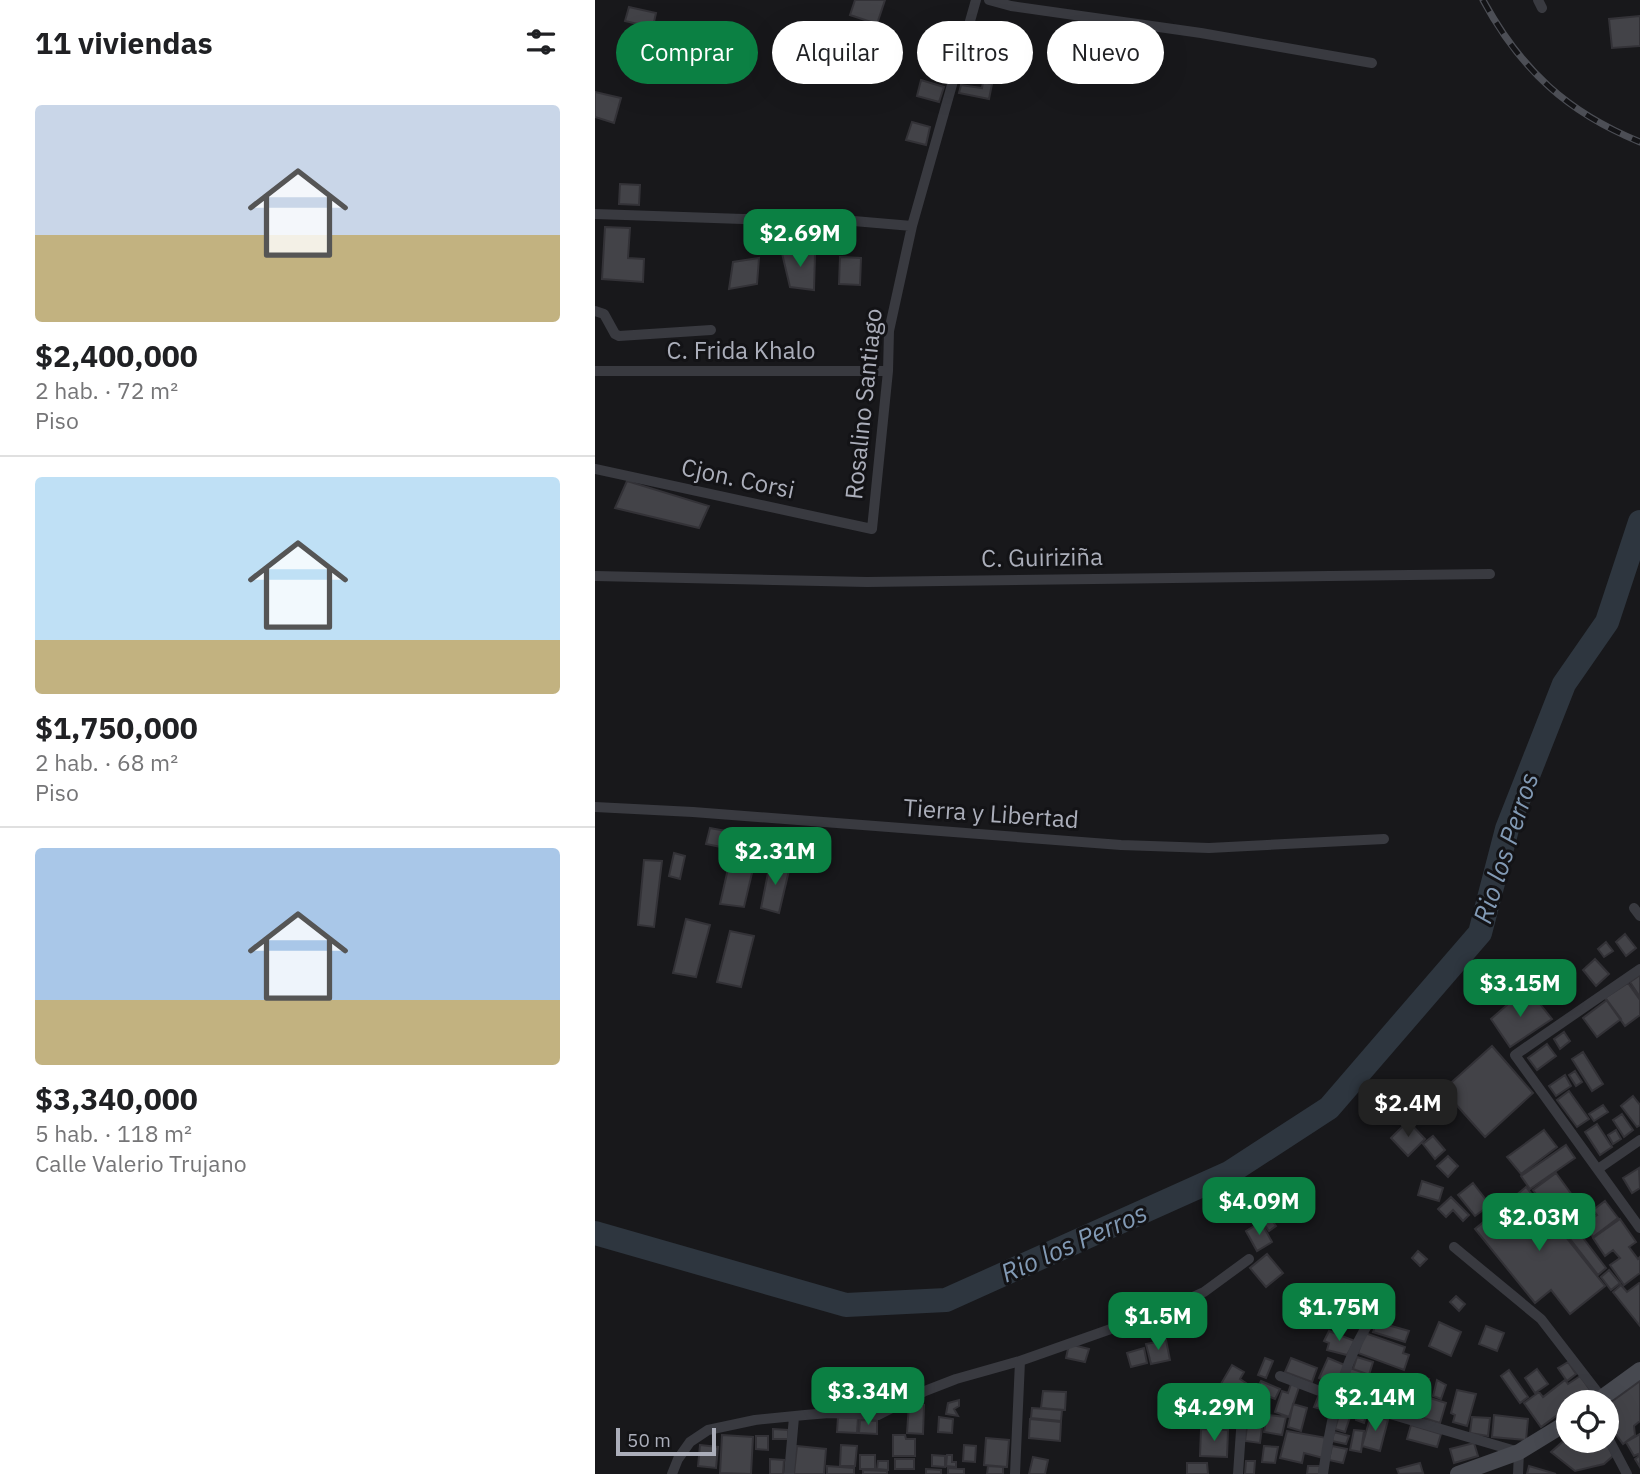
<!DOCTYPE html>
<html lang="es">
<head>
<meta charset="utf-8">
<style>
  body { margin:0; font-family:"IBM Plex Sans",sans-serif; background:#f6f6f6; color:#202124; height:100vh; display:flex; flex-direction:column; font-size:26px; white-space:nowrap }
  * { box-sizing:border-box; margin:0 }
  p { font-size:23px; color:#757577 }
  .icon { flex:none; width:38px; height:38px; fill:none; stroke:currentColor; stroke-width:2; stroke-linecap:round; stroke-linejoin:round }
  .map { position:relative; flex:1; overflow:hidden }
  .details { display:flex; flex-direction:column; background:#fff; width:595px }
  .details>* { flex:none }
  .guide { position:absolute; left:21px; top:21px; width:665px; height:63px; display:flex; gap:14px }
  .buttons { position:absolute; left:961px; top:1390px; display:grid; gap:14px }
  .buttons a { display:grid; place-items:center; width:63px; height:63px; border-radius:50%; background:#fff; box-shadow:0 7px 28px #0002; font-size:35px }
  .scale { position:absolute; left:21px; bottom:18px; width:100px; box-sizing:border-box; padding-left:7px; border:4px solid #abaeba; border-top:0; font-size:19px; line-height:24px; white-space:nowrap; color:#abaeba; -webkit-text-stroke:5px #131316; paint-order:stroke }
  .price { position:absolute; translate:-50% -60px; padding:0 16px; border-radius:14px; background:#0b8043; color:#fff; font-size:23px; line-height:46px; filter:drop-shadow(0 2px 4px #0008) }
  .price::after { content:''; position:absolute; left:50%; top:42px; width:21px; height:16px; margin-left:-10px; background:inherit; clip-path:polygon(0 0,100% 0,50% 100%) }
  .price.selected { background:#222; color:#fff }
  ul { padding:0; list-style:none }
  li { display:grid; align-content:center; gap:14px; height:371px; padding:0 35px }
  li+li { border-top:2px solid #e0e0e0 }
  li span { display:grid; place-items:center; height:217px; border-radius:7px; color:#555 }
  li>.icon { margin-inline-start:auto }
  span .icon { width:126px; height:126px; fill:#fffc; stroke-width:1 }
  li b { font-size:30px }
  h2 { display:flex; justify-content:space-between; align-items:center; height:84px; padding:0 35px; font-size:30px }
  .pill { padding:0 24px; border-radius:32px; background:#fff; box-shadow:0 7px 28px #0002; font-size:24px; line-height:63px }
  .pill.selected { background:#0b8043; color:#fff }
  main { display:flex; flex:1; min-height:0 }
  .map>svg:first-child { display:block }
  .lines { fill:none; stroke-linecap:round; stroke-linejoin:round }
  .river { stroke:#2e363f; stroke-width:24 }
  .building { fill:#434348; stroke:#333237; stroke-width:2 }
  .street { stroke:#393a40; stroke-width:10 }
  .secondary { stroke:#474950; stroke-width:16 }
  .rail-casing { stroke:#4c4e55; stroke-width:7 }
  .rail { stroke:#131316; stroke-width:4.5; stroke-dasharray:13; stroke-linecap:butt }
  .labels { text-anchor:middle; stroke-width:6; stroke-linejoin:round; paint-order:stroke }
  .street-label { font-size:24px; fill:#abaeba; stroke:#131316 }
  .water-label { font-size:26px; font-style:italic; fill:#829ab5; stroke:#131316 }
</style>
</head>
<body>
<main>
<section class="details">
<h2>11 viviendas<svg class="icon" aria-label="filters" viewBox="0 0 24 24"><path d="M4 7h16M4 17h16"/><circle cx="9" cy="7" r="2"/><circle cx="15" cy="17" r="2"/></svg></h2>
<ul>
<li><span style="background:linear-gradient(#c9d6e8 60%,#c2b280 0)"><svg class="icon" aria-label="home" viewBox="0 0 24 24"><path d="M3 11l9-7 9 7M6 9v11h12V9"/></svg></span><div><b>$2,400,000</b><p>2 hab. · 72 m²</p><p>Piso</p></div></li>
<li><span style="background:linear-gradient(#bfe0f5 75%,#c2b280 0)"><svg class="icon" aria-label="home" viewBox="0 0 24 24"><path d="M3 11l9-7 9 7M6 9v11h12V9"/></svg></span><div><b>$1,750,000</b><p>2 hab. · 68 m²</p><p>Piso</p></div></li>
<li><span style="background:linear-gradient(#a9c7e8 70%,#c2b280 0)"><svg class="icon" aria-label="home" viewBox="0 0 24 24"><path d="M3 11l9-7 9 7M6 9v11h12V9"/></svg></span><div><b>$3,340,000</b><p>5 hab. · 118 m²</p><p>Calle Valerio Trujano</p></div></li>
</ul>
</section>
<div class="map">
<svg width="1045" height="1474" viewBox="0 0 1045 1474">
  <rect width="100%" height="100%" fill="#18181b"/>
  <g class="lines">
    <path class="river" d="M0,1233l251,72 100,-5 283,-127 100,-65 151,-175 27,-104 57,-145 43,-62 33,-100"/>
  </g>
  <path class="building" d="M260,0h30l-8,24 -27,-9z
    M34,7l27,6 -5,23 -11,-3 2,-8 -17,-4z
    M1045,16v30l-28,2 -3,-29z
    M389,37l21,3 -4,17 -20,-4z
    M326,80l23,7 -5,15 -22,-6z
    M388,82l9,2 -3,15 -30,-6 2,-8 21,3z
    M0,92l26,6 -7,25 -19,-6z
    M317,122l18,5 -4,18 -20,-5z
    M25,184l20,1 -1,20 -20,-1z
    M10,227l25,1 -2,30 16,1 -1,23 -41,-3z
    M186,249l34,5 -1,36 -24,-3z
    M245,257l21,1 -1,27 -21,-1z
    M164,258l-2,26 -28,5 4,-27z
    M32,481l82,25 -10,22 -84,-20z
    M115,828l16,3 -5,16 -15,-3z
    M137,851l24,5 -12,51 -24,-3z
    M79,853l11,3 -5,23 -11,-3z
    M49,860l18,1 -8,66 -16,-2z
    M175,863l20,3 -11,47 -18,-5z
    M91,919l24,6 -14,52 -23,-4z
    M135,931l24,5 -13,51 -24,-5z
    M1030,934l11,14 -10,8 -10,-14z
    M1011,942l7,9 -9,6 -6,-8z
    M1000,959l14,15 -13,12 -13,-16z
    M1045,975v22l-10,-15z
    M1033,983l12,17v15l-15,11 -20,-28z
    M937,994l20,25 -42,28 -19,-28 25,-22 5,5z
    M1012,1000l14,19 -24,18 -14,-19z
    M969,1032l6,9 -10,8 -6,-10z
    M952,1044l9,12 -19,14 -9,-12z
    M897,1046l41,47 -48,44 -42,-47z
    M988,1052l20,32 -11,7 -20,-32z
    M980,1071l7,11 -6,4 -7,-11z
    M970,1075l6,11 -15,10 -7,-10z
    M974,1091l20,28 -12,8 -20,-27z
    M1038,1096l7,9v20l-3,2 -16,-21z
    M1008,1105l5,7 -14,9 -5,-7z
    M1027,1114l11,16 -9,7 -11,-17z
    M813,1121l17,18 -17,17 -17,-18z
    M1002,1124l15,23 -12,8 -15,-23z
    M949,1130l13,17 -36,27 -14,-17z
    M1021,1130l5,9 -8,5 -5,-9z
    M838,1136l12,14 -10,9 -12,-15z
    M971,1145l9,13 -45,31 -9,-13z
    M853,1156l10,10 -10,11 -11,-11z
    M1044,1168l1,20 -8,5 -9,-15z
    M961,1173l19,26 -17,13 7,9 -6,4 -26,-35z
    M827,1181l21,7 -4,13 -21,-6z
    M878,1183l17,22 -15,11 -17,-21z
    M931,1187l79,99 -35,28 -19,-24 -16,13 -60,-74z
    M856,1197l18,18 -6,6 -10,-11 -7,7 -8,-8z
    M1010,1201l13,17 -25,19 -9,-13 13,-9 -4,-5z
    M980,1215l8,11 -6,4 29,38 -8,7 -38,-49z
    M676,1219l5,7 -7,5 -5,-7z
    M1025,1219l16,23 -7,5 9,12 2,-2v16l-16,12 -14,-20 10,-7 -7,-8 -8,6 -12,-18z
    M666,1222l11,20 -15,9 -11,-20z
    M823,1251l9,8 -7,7 -8,-8z
    M672,1254l16,19 -17,14 -16,-19z
    M1014,1270l11,13 -9,7 -10,-13z
    M1044,1283l1,1v42l-27,-34 8,-7 6,7z
    M751,1284l24,11 -7,12 -23,-11z
    M861,1296l9,8 -6,7 -9,-9z
    M747,1302l17,7 -2,5 5,2 -3,7 -22,-10z
    M782,1322l32,9 -4,11 -32,-10z
    M844,1322l22,10 -10,24 -22,-10z
    M891,1326l18,7 -7,18 -18,-7z
    M734,1331l26,10 -8,14 -20,-5 2,-7 -5,-2z
    M770,1333l40,14 -2,6 6,2 -5,15 -46,-17z
    M571,1340l4,20 -19,4 -5,-20z
    M474,1344l20,5 -4,13 -19,-4z
    M549,1348l3,15 -16,4 -4,-14z
    M762,1357l16,5 -4,13 -16,-6z
    M670,1358l8,3 -7,17 -8,-3z
    M696,1358l26,10 -5,14 -27,-10z
    M733,1358l19,8 -11,21 -17,-9z
    M973,1362l8,12 -9,7 -9,-13z
    M637,1365l12,7 -4,7 9,6 -11,19 -16,-9 2,-3 -6,-3z
    M755,1368l48,17 -8,23 -48,-18z
    M942,1369l11,15 -13,9 -10,-15z
    M914,1370l19,27 -8,6 -19,-27z
    M821,1375l13,4 -4,12 -13,-4z
    M985,1376l10,14 -15,12h-7v5l-27,20 -17,-24 15,-11 4,5 22,-17 3,4z
    M842,1380l9,5 -5,14 -8,-3z
    M666,1381l19,8 -5,10 -19,-8z
    M1045,1381v40l-6,5 1,9 -12,9 -16,-22v-17z
    M696,1384l8,3 -10,30 -14,-5 7,-21 6,2z
    M808,1389l24,8 -7,23 -24,-8z
    M862,1390l19,4 -9,32 -14,-4 2,-7 -4,-2z
    M448,1391l23,1 -1,18 -24,-2z
    M723,1397l8,2 -5,10 -7,-2z
    M835,1398l16,5 -6,20 -16,-5z
    M364,1400v6l-5,3 4,7 -12,-2 2,-11z
    M314,1404l15,1 -1,29 -16,-1z
    M698,1404l14,4 -6,23 -13,-4z
    M437,1408l30,2 -1,11 -30,-3z
    M746,1408l11,3 -7,21 -10,-3z
    M764,1411l8,1 -3,11 -8,-3z
    M654,1412l15,1 -4,30 -15,-2z
    M672,1415l19,2 -4,18 -18,-3z
    M776,1415l17,5 -8,31 -18,-5z
    M899,1415l34,4 -2,21 -34,-3z
    M243,1417l20,1 -1,15 -20,-1z
    M344,1417l14,2 -1,14 -14,-1z
    M877,1417l18,1 -2,18 -18,-3z
    M435,1419l31,3 -1,19 -31,-3z
    M265,1420l17,1v13l-18,-1z
    M816,1425l30,9 -4,13 -30,-8z
    M178,1429l15,1v9h-15z
    M606,1429l27,1 -1,27 -27,-1z
    M759,1430l10,1 -3,21 -11,-2z
    M692,1431l40,7 -4,20 -19,-5 -2,10 -22,-5z
    M739,1432l15,4 -3,8 -14,-3z
    M1045,1434v33l-5,-8 4,-3 -1,-2 -4,2 -8,-14z
    M127,1435l31,2 -2,37 -31,-1z
    M298,1435h12l1,4h9v17h-22z
    M161,1436h12v14l-12,-1z
    M973,1437v3h37l8,16 -9,8 -29,7 -24,-19z
    M391,1438l23,2 -2,27 -23,-2z
    M879,1443l4,13 -24,7 -4,-14z
    M105,1445l18,2 -2,21 -18,-2z
    M246,1445l16,1 -2,20h-15z
    M369,1445l12,1 -1,16 -12,-1z
    M202,1446l29,3 -2,25h-30z
    M669,1446l14,1 -3,16 -13,-1z
    M737,1446l15,3 -4,14 -14,-3z
    M265,1455h15v14h-15z
    M337,1455l13,1v11l-13,-1z
    M352,1455h5v7h4v5l-10,-1z
    M438,1457l15,3 -3,14h-16z
    M175,1459l14,1 -1,14h-13z
    M300,1459h19v10h-19z
    M283,1461h10v9l-11,-1z
    M651,1461h9l-1,13h-9z
    M592,1463h20l1,11h-21z
    M825,1463l3,10 -24,1 -2,-5z
    M232,1466l27,2v6h-27z
    M393,1466l15,1v7h-16z
    M713,1466h12l-1,8h-12z
    M934,1466l27,8h-29z
    M353,1468l16,1v5h-16z
    M331,1469l15,1v4h-15z
    M268,1470l24,1v3h-24z"/>
  <g class="lines">
    <path class="street" d="M394,0l22,6 190,27 171,30
      M943,0l4,8
      M0,214l148,5 64,-2 105,9
      M0,311l9,3 11,20 4,2 92,-6
      M0,371h293
      M0,469l277,60 16,-158 1,-40 23,-105 64,-226
      M0,576l272,6 623,-8
      M0,807l98,5 428,33 88,3 175,-9
      M1039,908l6,8
      M1045,969l-125,86 125,173
      M1003,1169l42,-29
      M859,1247l87,72 61,79
      M685,1376l66,25 173,51 -1,22
      M1012,1436l20,38
      M77,1474l6,-15 12,-17 18,-12 47,-10 50,-5 24,-2 49,2 47,-24 31,-12 64,-18 139,-49 45,-20 45,-33
      M194,1474l5,-57
      M420,1474l5,-113
      M643,1474l4,-58
      M728,1474c9,-63 20,-119 59,-171"/>
    <path class="secondary" d="M1001,1402l44,-32
      M863,1474l61,-22 49,-30"/>
    <g class="rail-casing">
      <path id="rail" d="M888,0c38,70 84,112 157,142"/>
    </g>
    <use href="#rail" class="rail"/>
  </g>
  <g class="labels">
    <g class="street-label">
      <text x="146" y="359">C. Frida Khalo</text>
      <text transform="translate(269 404) rotate(-84)" y="8">Rosalino Santiago</text>
      <text transform="translate(143 479) rotate(12)" y="8">Cjon. Corsi</text>
      <text transform="translate(447 558) rotate(-1)" y="8">C. Guiriziña</text>
      <text transform="translate(396 814) rotate(4)" y="8">Tierra y Libertad</text>
    </g>
    <g class="water-label">
      <text transform="translate(911 848) rotate(-72)" y="9">Rio los Perros</text>
      <text transform="translate(479 1243) rotate(-24)" y="9">Rio los Perros</text>
    </g>
  </g>
</svg>
<div class="buttons">
<a><svg class="icon" aria-label="locate" viewBox="0 0 24 24"><circle cx="12" cy="12" r="6"/><path d="M12 2v4M12 18v4M2 12h4M18 12h4"/></svg></a>
</div>
<div class="scale">50 m</div>
<b class="price" style="left:205px;top:269px">$2.69M</b>
<b class="price" style="left:180px;top:887px">$2.31M</b>
<b class="price" style="left:925px;top:1019px">$3.15M</b>
<b class="price selected" style="left:813px;top:1139px">$2.4M</b>
<b class="price" style="left:664px;top:1237px">$4.09M</b>
<b class="price" style="left:944px;top:1253px">$2.03M</b>
<b class="price" style="left:744px;top:1343px">$1.75M</b>
<b class="price" style="left:563px;top:1352px">$1.5M</b>
<b class="price" style="left:273px;top:1427px">$3.34M</b>
<b class="price" style="left:780px;top:1433px">$2.14M</b>
<b class="price" style="left:619px;top:1443px">$4.29M</b>
<div class="guide">
<a class="pill selected">Comprar</a>
<a class="pill">Alquilar</a>
<a class="pill">Filtros</a>
<a class="pill">Nuevo</a>
</div>
</div>
</main>
</body>
</html>
